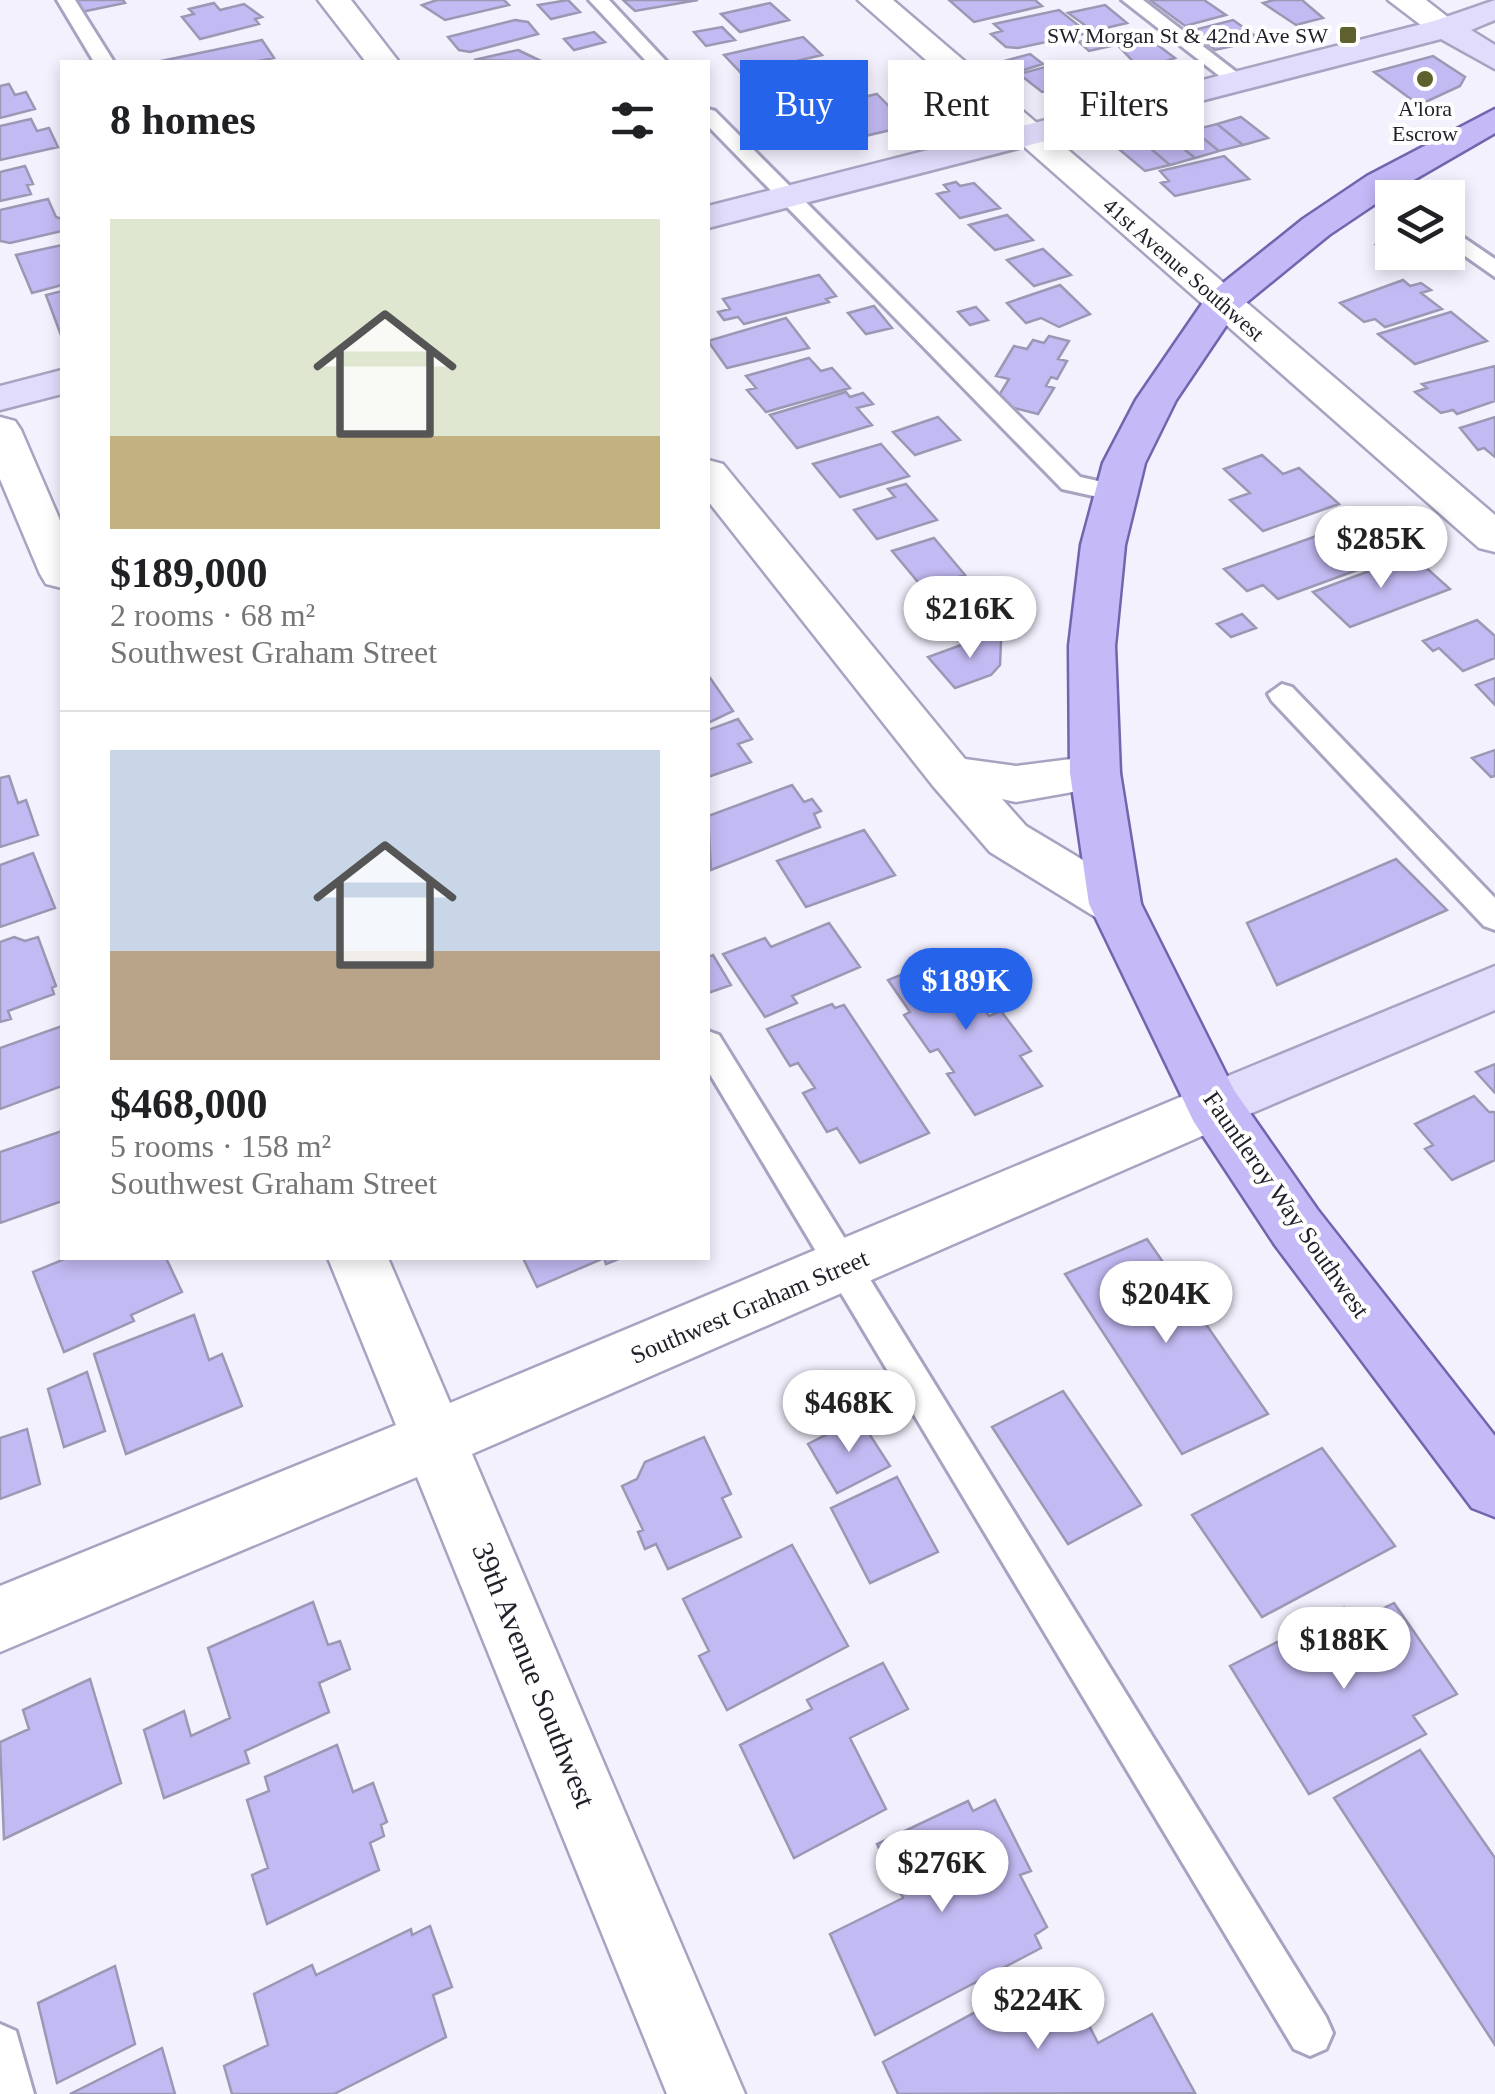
<!DOCTYPE html>
<html lang="en">
<head>
<meta charset="utf-8">
<style>
  body { margin:0; font-family:Georgia,serif; background:#f6f6f6; color:#202124; height:100vh; display:flex; flex-direction:column; font-size:38px; white-space:nowrap }
  * { box-sizing:border-box; margin:0 }
  p { font-size:32px; color:#757577 }
  .icon { flex:none; width:55px; height:55px; fill:none; stroke:currentColor; stroke-width:2; stroke-linecap:round; stroke-linejoin:round }
  .map { position:relative; flex:1; overflow:hidden }
  .drawer { position:absolute; left:60px; top:60px; width:650px; height:1200px; display:flex; flex-direction:column; background:#fff; border-radius:0px; box-shadow:0 5px 15px #0003 }
  .drawer>* { flex:none }
  .guide { position:absolute; left:740px; top:60px; width:605px; height:90px; display:flex; gap:20px }
  .controls { position:absolute; left:1375px; top:180px; display:grid; gap:20px }
  .controls a { display:grid; place-items:center; width:90px; height:90px; border-radius:0px; background:#fff; box-shadow:0 5px 15px #0003; font-size:50px }
  .price { position:absolute; translate:-50% -85px; padding:0 22px; border-radius:35px; background:#fff; color:#222; font-size:32px; line-height:65px; filter:drop-shadow(0 2px 5px #0008) }
  .price::after { content:''; position:absolute; left:50%; top:60px; width:30px; height:22px; margin-left:-15px; background:inherit; clip-path:polygon(0 0,100% 0,50% 100%) }
  .price.active { background:#2563eb; color:#fff }
  ul { padding:0; list-style:none }
  li { display:grid; align-content:center; gap:20px; height:530px; padding:0 50px }
  li+li { border-top:2px solid #e0e0e0 }
  li span { display:grid; place-items:center; height:310px; border-radius:0px; color:#555 }
  li>.icon { margin-inline-start:auto }
  span .icon { width:180px; height:180px; fill:#fffc; stroke-width:1 }
  li b { font-size:42px }
  h2 { display:flex; justify-content:space-between; align-items:center; height:120px; padding:0 50px; font-size:42px }
  .tag { padding:0 35px; border-radius:0px; background:#fff; box-shadow:0 5px 15px #0003; font-size:35px; line-height:90px }
  .tag.active { background:#2563eb; color:#fff }
  .map>svg:first-child { display:block }
  .building { fill:#c2baf2; stroke:#9b98b4; stroke-width:2.5 }
  .lines { fill:none; stroke-linecap:round; stroke-linejoin:round }
  .lane-casing { stroke:#a7a3c0; stroke-width:6 }
  .street-casing { stroke:#a7a3c0; stroke-width:5 }
  .secondary-casing { stroke:#a7a3c0; stroke-width:5 }
  .primary-casing { stroke:#7365ad; stroke-width:5 }
  .lane { fill:#fff; fill-rule:evenodd }
  .street { fill:#fff; fill-rule:evenodd }
  .secondary { fill:#e2dcfc; fill-rule:evenodd }
  .primary { fill:#c5b9f8; fill-rule:evenodd }
  .poi-dot { fill:#5e602d; stroke:#fff; stroke-width:4 }
  .labels { text-anchor:middle; stroke-width:8; stroke-linejoin:round; paint-order:stroke }
  .far-poi-label { font-size:22px; fill:#211f2a; stroke:#fff; text-anchor:end }
  .far-street-label { font-size:22px; fill:#211f2a; stroke:#fff }
  .street-label { font-size:25px; fill:#211f2a; stroke:#fff }
  .near-street-label { font-size:30px; fill:#211f2a; stroke:#fff }
</style>
</head>
<body>
<div class="map">
<svg width="1495" height="2094" viewBox="0 0 1495 2094">
  <rect width="100%" height="100%" fill="#f3f1fe"/>
  <path class="building" d="M76,0h47l2,3 -44,9z
    M437,0h67l5,5 -64,15 -23,-15z
    M568,0l12,12 -29,7 -13,-14z
    M623,0h75l-63,11z
    M949,0h86l7,6 -68,16z
    M1150,0h54l22,15 -41,11z
    M1274,0h28l21,18 -27,7 -33,-22z
    M214,3l6,7 24,-6 18,13 -7,2 4,5 -59,15 -18,-22 12,-3 -5,-5z
    M770,3l19,17 -49,12 -19,-18z
    M1105,5l22,18 -34,8 -25,-18z
    M1059,10l29,23 -70,15 -12,-1 -15,-13 11,-3 -8,-7z
    M515,20l13,2 10,12 -68,18 -11,-2 -11,-13z
    M1233,20l28,20 -46,10 -25,-19z
    M722,27l13,13 -29,6 -12,-14z
    M594,32l11,10 -31,8 -10,-11z
    M1128,36l6,5 13,-4 28,21 -34,12 -28,-30z
    M803,37l19,18 -80,19 -18,-19z
    M1101,37l10,9 -22,5 -10,-9z
    M262,40l12,18 -20,4 -93,-1z
    M518,50l25,12 -69,-2z
    M1030,54l13,10 -26,8 -13,-11z
    M1433,56l32,21 -5,9 -41,19 -45,-33z
    M834,63l25,17 -5,2 7,6 -27,10 -4,-3 -44,11 -17,-17 49,-12 -8,-8z
    M1060,63l25,19 -43,10 -23,-18z
    M9,84l6,11 11,-3 9,17 -35,9v-32z
    M877,94l31,32 -60,14 -9,-9 17,-4 -22,-23z
    M1241,117l27,21 -25,7 -26,-21z
    M31,119l6,12 12,-3 9,19 -58,13v-34z
    M1217,124l26,21 -24,6 -26,-21z
    M1193,130l26,21 -24,7 -26,-21z
    M1169,137l26,21 -25,7 -26,-22z
    M1144,143l26,22 -25,6 -25,-21z
    M1224,156l25,23 -74,17 -14,-13 8,-2 -9,-10z
    M25,166l8,18 -6,1 4,9 -31,7v-29z
    M956,182l4,4 14,-3 26,25 -40,10 -23,-24 12,-3 -5,-6z
    M48,199l8,18 6,2v12l-52,12 -10,-2v-31z
    M1007,215l26,25 -38,10 -26,-25z
    M1392,241v11h56l5,5 -50,12 -27,-24z
    M62,245v40l-30,8 -16,-38z
    M1043,249l28,26 -37,11 -27,-26z
    M819,275l17,21 -10,3 3,3 -85,22 -6,-7 -14,3 -6,-8 12,-3 -7,-10z
    M1403,280l7,6 11,-3 10,7 -10,3 21,16 -57,18 -10,-8 -11,3 -24,-19z
    M1060,285l30,29 -31,13 -18,-9 -15,5 -19,-20z
    M62,291v47l-16,-43z
    M874,306l18,22 -26,6 -18,-21z
    M976,307l12,13 -18,5 -12,-13z
    M1451,312l36,29 -72,23 -37,-30z
    M786,318l23,30 -82,20 -19,-27z
    M1049,336l20,5 -11,18 9,2 -10,18 -6,-2 -5,9 8,2 -16,26 -32,-8 -8,-9 11,-18 -13,-3 18,-30 13,3 6,-9 11,3z
    M809,358l12,13 11,-3 18,20 -84,24 -19,-22 9,-2 -10,-12z
    M1495,366v35l-38,13 -4,-4 -12,3 -26,-21 12,-4 -5,-4z
    M846,392l4,5 13,-4 10,11 -16,4 15,17 -75,23 -27,-33z
    M938,417l22,23 -45,15 -22,-23z
    M1495,417v40l-11,-9 -6,2 -18,-22z
    M881,444l28,32 -69,21 -27,-33z
    M1262,455l21,19 16,-6 40,36 -76,27 -33,-31 20,-7 -26,-24z
    M906,484l31,36 -60,19 -23,-29 41,-13 -7,-8z
    M1389,510l39,34 -150,55 -15,-14 -16,6 -23,-22z
    M934,538l31,37 -42,13 -31,-37z
    M1412,555l38,34 -100,38 -37,-35z
    M1242,614l14,14 -25,9 -14,-13z
    M1477,620l18,16v22l-32,13 -24,-23 -6,3 -10,-10z
    M994,633l7,8 -1,24 -9,10 -36,13 -27,-31z
    M708,675l25,36 -25,12z
    M1495,678v27l-19,-20z
    M738,719l14,20 -14,5 13,18 -43,15v-47z
    M1495,750v26l-4,1 -19,-19z
    M9,776l9,27 8,-3 12,35 -38,12v-69z
    M792,785l12,17 8,-3 9,12 -7,3 6,13 -109,43 -3,-54z
    M864,830l31,45 -89,32 -29,-46z
    M33,853l22,55 -55,19v-62z
    M1396,859l51,51 -170,75 -30,-62z
    M829,923l31,44 -68,29 5,7 -32,14 -42,-63 42,-16 6,9z
    M14,937l11,4 13,-4 18,49 -4,2 2,6 -46,17 3,8 -11,3v-80z
    M958,952l30,41 -12,5 13,18 12,-5 30,40 -11,5 22,30 -67,29 -28,-41 7,-2 -16,-23 -8,3 -26,-37 6,-3 -22,-32z
    M713,955l18,30 -23,8v-36z
    M832,1004l3,4 9,-3 85,128 -69,30 -23,-35 -10,4 -24,-39 12,-5 -17,-25 -8,3 -23,-37z
    M62,1026v60l-62,23v-61z
    M1495,1064v29l-19,-21z
    M1474,1096l15,16h6v48l-43,20 -27,-31 8,-4 -18,-21z
    M62,1131v70l-62,22v-71z
    M1147,1239l121,175 -86,40 -117,-180z
    M67,1258h99l16,34 -51,23 3,6 -70,31 -31,-80z
    M523,1258h98l-15,6 -2,-6 -67,29z
    M194,1315l15,45 13,-6 20,52 -116,48 -32,-100z
    M87,1372l18,59 -41,16 -16,-58z
    M1063,1391l78,114 -73,39 -76,-117z
    M859,1418l31,48 -53,27 -29,-49z
    M27,1429l13,55 -40,15v-61z
    M704,1437l27,57 -9,4 19,39 -73,32 -12,-25 -11,5 -7,-17 5,-2 -21,-44 15,-7 8,-17z
    M1322,1448l73,98 -133,71 -70,-102z
    M897,1477l41,75 -68,31 -39,-75z
    M792,1545l56,101 -121,64 -28,-54 10,-5 -26,-52z
    M313,1602l15,43 12,-4 10,28 -31,14 10,29 -84,39 4,12 -85,35 -20,-68 40,-19 7,25 39,-18 -22,-70z
    M1394,1603l63,91 -44,22 13,18 -117,60 -79,-128 114,-58 9,15z
    M883,1663l25,46 -58,29 36,71 -92,49 -54,-113 72,-36 -5,-9z
    M90,1679l31,104 -117,56 -4,-97 29,-13 -6,-19z
    M337,1745l16,47 20,-9 14,39 -6,3 3,11 -14,7 9,27 -112,54 -15,-49 16,-7 -21,-68 22,-9 -4,-14z
    M1420,1750l75,108v187l-161,-247z
    M995,1800l36,71 -11,4 27,52 -12,8 6,13 -166,87 -45,-101 73,-36 -26,-54 91,-43 5,10z
    M430,1926l22,61 -19,8 13,42 -112,57h-102l-8,-28 44,-21 -14,-51 58,-29 4,10 95,-46 1,6z
    M115,1966l20,78 -78,39 -19,-80z
    M1063,1975l35,68 54,-29 43,79 -297,1 -15,-32 159,-86 4,7z
    M162,2048l13,46h-105z"/>
  <g class="lines">
    <g class="lane-casing">
      <path id="lane" d="M57,0h18l39,62h-20z
        M589,0h20l58,62h-20z
        M1122,0h21l105,81 -17,4z
        M708,109l7,2 365,366 45,10 4,6 -4,6 -9,2 -54,-12 -354,-363z
        M1448,227l47,32v18l-47,-33z
        M1282,684l10,3 203,211v32l-11,-4 -212,-225 -4,-7z
        M708,1031l11,4 607,982 7,16 -7,16 -16,7 -16,-7 -586,-978z
        M0,2024l16,7 18,63h-34z"/>
    </g>
    <g class="street-casing">
      <path id="street" d="M318,0h33l48,62h-33z
        M858,0h35l602,515v37l-16,-4z
        M1388,0h38l36,28 -16,10 -12,-3z
        M0,417l15,4 6,9 41,95v63l-16,-4 -6,-10 -40,-95z
        M708,460l15,4 242,295 51,7 79,-10 17,5 8,12 -8,12 -96,17 -14,-3 24,27 107,64 8,14 -8,14 -18,6 -18,-6 -107,-66 -57,-66 -225,-285z
        M1214,1083l20,7 8,16 -8,16 -762,332 273,640h-78l-250,-617 -417,175v-66l396,-161 -68,-167h60l62,145z"/>
    </g>
    <g class="secondary-casing">
      <path id="secondary" d="M1495,0v20l-24,10 24,15v24l-54,-30 -733,189v-22l726,-185z
        M62,370v24l-62,16v-24z
        M1495,966v44l-281,119 -20,-7 -8,-16 8,-16z"/>
    </g>
    <g class="primary-casing">
      <path id="primary" d="M1495,109v24l-102,59 -64,43 -93,76 -60,89 -31,63 -20,82 -10,101 5,127 21,131 93,186 83,119 178,227v81l-23,-9 -197,-263 -81,-123 -105,-218 -19,-131 -1,-127 12,-101 22,-82 33,-63 72,-105 95,-76 64,-43z"/>
    </g>
    <use href="#lane" class="lane"/>
    <use href="#street" class="street"/>
    <use href="#secondary" class="secondary"/>
    <use href="#primary" class="primary"/>
  </g>
  <g class="poi-dot">
    <rect x="1338" y="25" width="20" height="20" rx="5"/>
    <circle cx="1425" cy="79" r="10"/>
  </g>
  <g class="labels">
    <g class="far-poi-label">
      <text x="1328" y="43">SW Morgan St &amp; 42nd Ave SW</text>
      <text x="1425" y="116" text-anchor="middle">A'lora<tspan x="1425" dy="25">Escrow</tspan></text>
    </g>
    <g class="far-street-label">
      <text transform="translate(1184 269) rotate(41)" y="8">41st Avenue Southwest</text>
    </g>
    <g class="street-label">
      <text transform="translate(1287 1204) rotate(55)" y="9">Fauntleroy Way Southwest</text>
      <text transform="translate(749 1306) rotate(-23)" y="9">Southwest Graham Street</text>
    </g>
    <g class="near-street-label">
      <text transform="translate(534 1675) rotate(68)" y="10">39th Avenue Southwest</text>
    </g>
  </g>
</svg>
<div class="controls">
<a><svg class="icon" aria-label="layers" viewBox="0 0 24 24"><path d="M12 4l9 5-9 5-9-5zM3 14l9 5 9-5"/></svg></a>
</div>
<b class="price" style="left:1381px;top:591px">$285K</b>
<b class="price" style="left:970px;top:661px">$216K</b>
<b class="price active" style="left:966px;top:1033px">$189K</b>
<b class="price" style="left:1166px;top:1346px">$204K</b>
<b class="price" style="left:849px;top:1455px">$468K</b>
<b class="price" style="left:1344px;top:1692px">$188K</b>
<b class="price" style="left:942px;top:1915px">$276K</b>
<b class="price" style="left:1038px;top:2052px">$224K</b>
<div class="guide">
<a class="tag active">Buy</a>
<a class="tag">Rent</a>
<a class="tag">Filters</a>
</div>
<section class="drawer">
<h2>8 homes<svg class="icon" aria-label="filters" viewBox="0 0 24 24"><path d="M4 7h16M4 17h16"/><circle cx="9" cy="7" r="2"/><circle cx="15" cy="17" r="2"/></svg></h2>
<ul>
<li><span style="background:linear-gradient(#dfe7d0 70%,#c2b280 0)"><svg class="icon" aria-label="home" viewBox="0 0 24 24"><path d="M3 11l9-7 9 7M6 9v11h12V9"/></svg></span><div><b>$189,000</b><p>2 rooms · 68 m²</p><p>Southwest Graham Street</p></div></li>
<li><span style="background:linear-gradient(#c9d6e8 65%,#b9a48a 0)"><svg class="icon" aria-label="home" viewBox="0 0 24 24"><path d="M3 11l9-7 9 7M6 9v11h12V9"/></svg></span><div><b>$468,000</b><p>5 rooms · 158 m²</p><p>Southwest Graham Street</p></div></li>
</ul>
</section>
</div>
</body>
</html>
